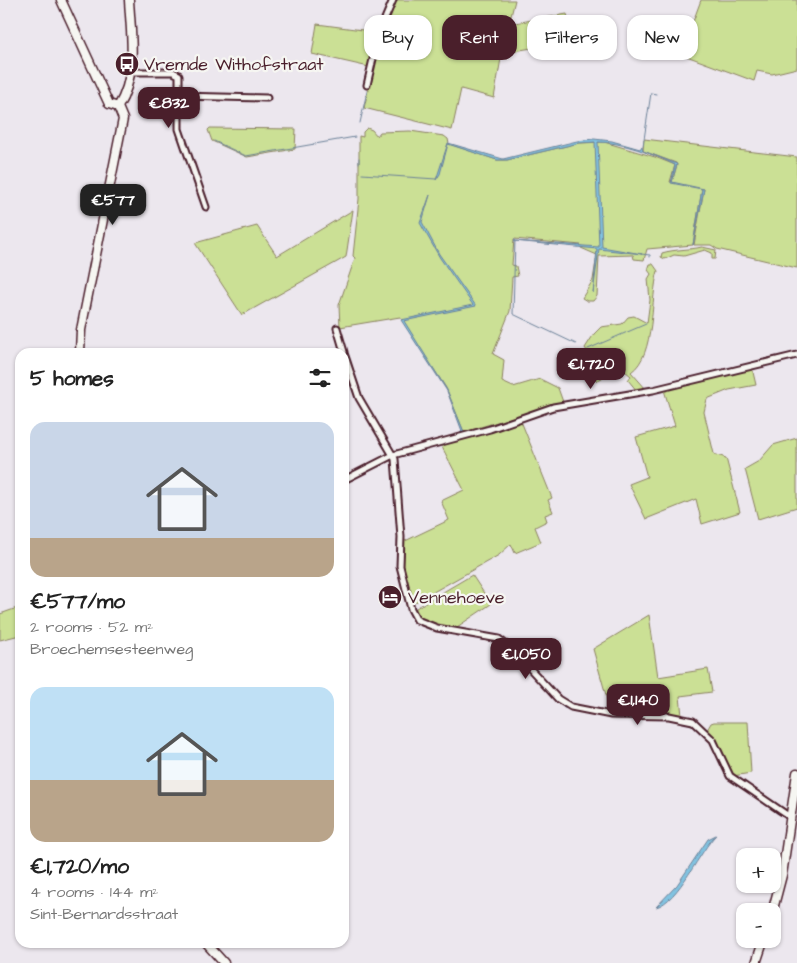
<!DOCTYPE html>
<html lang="en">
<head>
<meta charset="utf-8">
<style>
  body { margin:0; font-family:"Architects Daughter",sans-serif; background:#f2f2f2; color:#222; height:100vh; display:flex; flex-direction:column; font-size:19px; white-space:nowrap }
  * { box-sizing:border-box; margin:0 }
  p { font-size:16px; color:#767676 }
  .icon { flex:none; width:28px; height:28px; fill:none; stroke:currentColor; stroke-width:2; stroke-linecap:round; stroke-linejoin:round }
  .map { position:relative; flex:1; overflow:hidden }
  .side { position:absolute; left:15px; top:348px; width:334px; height:600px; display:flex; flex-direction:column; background:#fff; border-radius:15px; box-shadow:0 1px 4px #0004 }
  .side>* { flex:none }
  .hud { position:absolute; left:364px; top:15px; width:358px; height:45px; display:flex; gap:10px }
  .buttons { position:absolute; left:736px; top:848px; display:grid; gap:10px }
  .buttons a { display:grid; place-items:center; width:45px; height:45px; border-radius:10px; background:#fff; box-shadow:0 1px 4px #0004; font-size:25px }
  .price { position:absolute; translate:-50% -42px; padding:0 11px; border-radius:10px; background:#4a1f2b; color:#fff; font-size:16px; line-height:32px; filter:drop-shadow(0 1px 2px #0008) }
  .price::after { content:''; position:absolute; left:50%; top:30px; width:15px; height:11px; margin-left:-8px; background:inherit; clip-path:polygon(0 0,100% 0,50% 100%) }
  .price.selected { background:#222; color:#fff }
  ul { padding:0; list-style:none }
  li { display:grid; align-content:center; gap:10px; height:265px; padding:0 15px }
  li span { display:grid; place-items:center; height:155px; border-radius:15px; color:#555 }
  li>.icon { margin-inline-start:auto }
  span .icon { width:90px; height:90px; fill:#fffc; stroke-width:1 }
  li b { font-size:21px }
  h2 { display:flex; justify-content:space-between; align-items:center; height:60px; padding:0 15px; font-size:21px }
  .pill { padding:0 18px; border-radius:15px; background:#fff; box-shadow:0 1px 4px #0004; font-size:18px; line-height:45px }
  .pill.selected { background:#4a1f2b; color:#fff }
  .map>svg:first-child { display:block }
  .green { fill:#cbe095; stroke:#8a8060 }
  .water { fill:#81c3e1; stroke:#6b8198 }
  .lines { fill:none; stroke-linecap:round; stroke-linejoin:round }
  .stream { stroke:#6b8198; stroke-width:1 }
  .street-casing { stroke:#4a1f2b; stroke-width:9 }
  .secondary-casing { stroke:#4a1f2b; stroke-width:11 }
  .street { stroke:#f6f6f2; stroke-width:5 }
  .secondary { stroke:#f6f6f2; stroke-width:8 }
  .labels { text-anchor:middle; stroke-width:4.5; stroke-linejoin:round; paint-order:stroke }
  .poi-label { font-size:18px; fill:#4a1f2b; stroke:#f6f6f2; text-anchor:start }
</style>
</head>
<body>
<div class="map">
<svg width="797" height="963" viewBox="0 0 797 963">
  <rect width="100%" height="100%" fill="#ece7ee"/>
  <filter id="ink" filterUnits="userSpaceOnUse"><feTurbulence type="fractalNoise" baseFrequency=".02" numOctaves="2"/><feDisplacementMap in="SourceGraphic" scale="10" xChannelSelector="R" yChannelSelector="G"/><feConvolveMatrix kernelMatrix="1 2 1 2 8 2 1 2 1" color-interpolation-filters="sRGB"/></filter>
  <g filter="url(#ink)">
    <path class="green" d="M395,0h120l-6,24 58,-10 7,27 -72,12 -8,45 -33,-9 -9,41 -88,-22 17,-74z
      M701,0h96v68l-25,6 -15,-3 -3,10 -73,-27z
      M317,24l61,8 -9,35 -57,-13z
      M210,128l86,1 -1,20 -48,8 -35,-16 -4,-11z
      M367,128l5,2 5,6 3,-4 30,-1 34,5 4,3 1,5 48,16h10l72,-17 25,-1 51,15 20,8 -5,17h2l5,-17 -1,-2 -33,-12 1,-12 153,18v111l-80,-19 -6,-4h-17l10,-56h-2l-9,56 -46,4 -3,11 -10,-1 -1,-4 -34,1 -2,40 -4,5h-6l-5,-3 11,-18 4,-25 -16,-7v-3l-67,-6 -2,26 4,1 2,10 -6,1 -2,34 -17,43 11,6 -2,22 11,5 27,-8 18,9 5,14 -99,30 -18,-44 -46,-71 -60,10 -1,-22 16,-47 -2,-2 6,-57v-63l4,1v-5z
      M353,210l-7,47 -104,58 -47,-72 62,-17 20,30z
      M702,247l14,3 -1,9h-3v-6l-7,-3 -21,6 -10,-1 -9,4 -4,-2 1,-4c13,-4 27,-3 40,-6z
      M650,264h3l5,7c-8,26 -2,84 -27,101l15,17 -9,2 -9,-11 3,-4 -11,-9 -6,7 -11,2 -1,3 -5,2 -4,-5 4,-10 -12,-18 9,-14 7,-7 21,-3 6,-7 6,-1 13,7 3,-23 -2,-21 3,-5 -3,-4z
      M752,368l4,17 -27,5 -22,9 -3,13 10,42 12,4 14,54 -38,12 -6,-25 -50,20 -17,-35 18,-7 -11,-40 39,-11 -11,-36z
      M521,421l31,77 -4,2 5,12 -8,3 2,6 -12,6 6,15 -26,11 -4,-9 -12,11 -87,49 -9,-34v-28l46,-22 -8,-19 23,-11 -24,-47z
      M797,438v69l-39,12 -13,-50 14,-8 14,-16z
      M472,575l19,29 -37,25c-14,-3 -30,-4 -39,-17l1,-4z
      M20,607v28l-20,5v-26z
      M649,615l9,62 50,-8 4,23 -32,4 2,20 -12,-2 -59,-1 -18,-64z
      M714,722h34l3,51 -18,3c-10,-15 -13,-33 -26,-46l4,-7z"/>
    <path class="water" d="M594,139l18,2 28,8 2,-3 1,5 34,13 -5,18 32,7 -11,56 9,-56 -31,-6 4,-18c-21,-11 -53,-23 -77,-23l4,105 40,7 -43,-5 -6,44 4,-44 -83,-8 85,6 -4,-105 -16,1 -72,17h-10l-49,-16 -8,30 -4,6 12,-37 55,16 74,-18z
      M430,195l-8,27 17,32 37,52 -72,15 43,69 17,42 -5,2 3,-3 -15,-40 -46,-71 72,-15 -33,-47 -20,-35z
      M716,835c-15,14 -38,67 -60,72l21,-22 31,-46z"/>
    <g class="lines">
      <path class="stream" d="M360,123l8,-36
        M214,141l32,15 109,-19
        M643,146l8,-53 5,1
        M359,158v5
        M362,174l74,5
        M515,240l-2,74 63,30
        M641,254l9,1v2
        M588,349l58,-25
        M489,640l9,2
        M521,663l43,45 38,8
        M616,718h42
        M711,741c9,20 12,38 34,49
        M749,792l5,4
        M762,801l16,13"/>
      <g class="street-casing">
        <path id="street" d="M131,72h42l6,3v54l27,78
          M367,85l12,-52 14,-33
          M179,96l88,2
          M337,328l7,24
          M344,353l15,45 36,61 6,78 -1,29 11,43 6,11 20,8 62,11 13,10 46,50 13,8 40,8 58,1 24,5 20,19 17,36 60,41
          M344,480l49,-25 97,-26 63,-22 100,-17 144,-35"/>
      </g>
      <g class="secondary-casing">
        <path id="secondary" d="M61,0l48,104 9,3
          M118,107c20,-33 13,-70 11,-107
          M80,352l1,-22 42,-211 -5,-12
          M772,913l10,-38 15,-102
          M205,942l19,21
          M756,963l8,-24"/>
      </g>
      <use href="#street" class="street"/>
      <use href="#secondary" class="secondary"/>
    </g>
  </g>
  <defs>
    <g id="bus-disc" transform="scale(1.25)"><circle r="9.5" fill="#4a1f2b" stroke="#f6f6f2"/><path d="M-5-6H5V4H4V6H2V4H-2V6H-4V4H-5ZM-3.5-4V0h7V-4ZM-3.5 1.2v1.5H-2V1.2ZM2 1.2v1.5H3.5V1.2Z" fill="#fff"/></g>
    <g id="hotel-disc" transform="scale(1.25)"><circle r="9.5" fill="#4a1f2b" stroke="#f6f6f2"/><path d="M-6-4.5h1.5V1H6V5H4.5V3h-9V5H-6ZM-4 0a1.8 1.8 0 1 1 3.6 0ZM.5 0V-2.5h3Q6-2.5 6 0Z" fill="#fff"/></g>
  </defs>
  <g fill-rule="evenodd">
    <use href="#bus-disc" x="127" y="64"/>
    <use href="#hotel-disc" x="390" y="597"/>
  </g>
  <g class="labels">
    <g class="poi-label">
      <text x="144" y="70">Vremde Withofstraat</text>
      <text x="408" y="603">Vennehoeve</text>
    </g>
  </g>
</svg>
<div class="buttons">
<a>+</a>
<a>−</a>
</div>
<b class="price" style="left:169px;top:129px">€832</b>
<b class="price selected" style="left:113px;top:226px">€577</b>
<b class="price" style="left:591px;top:390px">€1,720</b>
<b class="price" style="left:526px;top:680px">€1,050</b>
<b class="price" style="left:638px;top:726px">€1,140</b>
<div class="hud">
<a class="pill">Buy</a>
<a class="pill selected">Rent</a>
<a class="pill">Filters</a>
<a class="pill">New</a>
</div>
<section class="side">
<h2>5 homes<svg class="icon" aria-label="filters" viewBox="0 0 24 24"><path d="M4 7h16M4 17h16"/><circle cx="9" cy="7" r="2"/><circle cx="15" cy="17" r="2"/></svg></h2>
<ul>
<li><span style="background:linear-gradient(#c9d6e8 75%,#b9a48a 0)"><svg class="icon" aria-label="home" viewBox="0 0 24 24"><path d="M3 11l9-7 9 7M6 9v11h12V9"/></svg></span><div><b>€577/mo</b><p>2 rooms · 52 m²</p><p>Broechemsesteenweg</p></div></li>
<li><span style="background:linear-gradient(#bfe0f5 60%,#b9a48a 0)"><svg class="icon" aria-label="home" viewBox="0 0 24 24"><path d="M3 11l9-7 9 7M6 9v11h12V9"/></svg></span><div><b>€1,720/mo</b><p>4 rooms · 144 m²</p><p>Sint-Bernardsstraat</p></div></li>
</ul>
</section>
</div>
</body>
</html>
